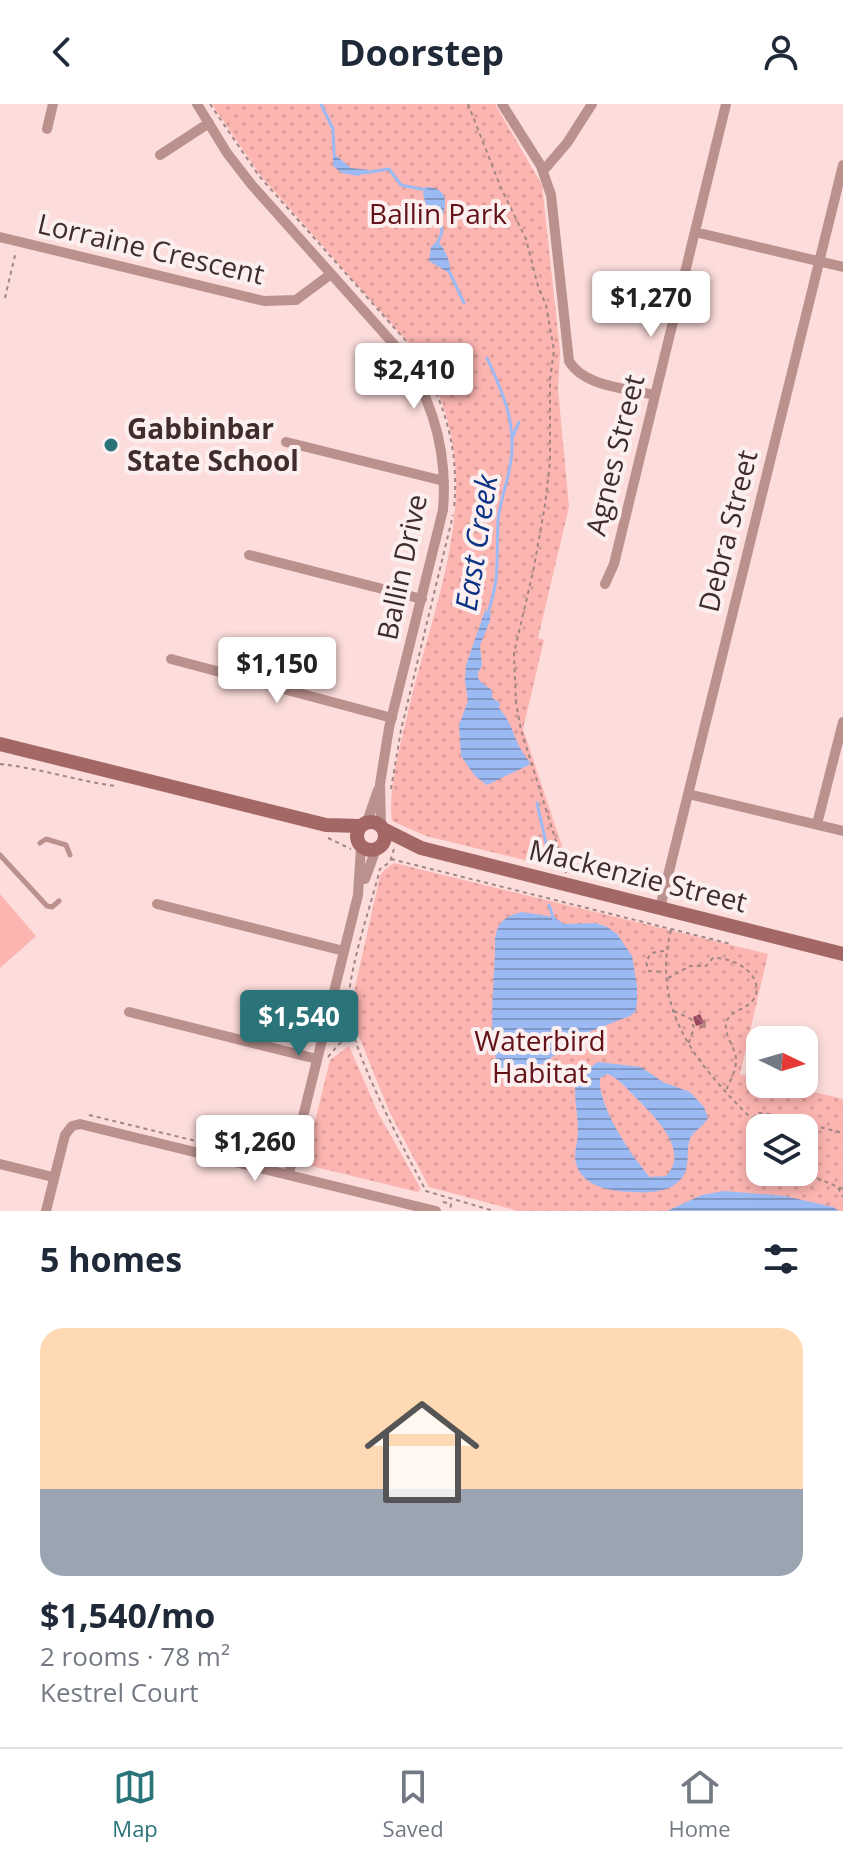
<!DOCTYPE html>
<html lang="en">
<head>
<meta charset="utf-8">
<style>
  body { margin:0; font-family:"Open Sans",sans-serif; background:#f2f2f3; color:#1f2937; height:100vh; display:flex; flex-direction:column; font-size:30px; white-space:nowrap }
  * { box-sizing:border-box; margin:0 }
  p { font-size:26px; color:#747a83 }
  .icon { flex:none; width:44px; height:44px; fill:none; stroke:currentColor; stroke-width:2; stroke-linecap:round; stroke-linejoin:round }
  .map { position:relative; height:1107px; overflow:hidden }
  .panel { display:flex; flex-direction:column; background:#fff; flex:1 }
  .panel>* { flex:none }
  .needle { width:52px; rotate:95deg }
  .tools { position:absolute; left:746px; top:922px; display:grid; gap:16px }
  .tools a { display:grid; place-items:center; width:72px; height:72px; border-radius:16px; background:#fff; box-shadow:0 4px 12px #0003; font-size:40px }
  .price { position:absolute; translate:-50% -68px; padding:0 18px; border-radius:8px; background:#fff; color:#222; font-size:26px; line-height:52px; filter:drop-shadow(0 2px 4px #0008) }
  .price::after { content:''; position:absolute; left:50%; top:48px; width:24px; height:18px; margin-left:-12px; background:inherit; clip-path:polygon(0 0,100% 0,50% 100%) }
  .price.active { background:#297379; color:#fff }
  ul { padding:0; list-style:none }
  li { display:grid; align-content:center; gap:16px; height:424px; padding:0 40px }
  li+li { border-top:2px solid #e0e1e3 }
  li span { display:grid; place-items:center; height:248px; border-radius:24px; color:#555 }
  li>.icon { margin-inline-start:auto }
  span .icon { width:144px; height:144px; fill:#fffc; stroke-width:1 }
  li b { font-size:34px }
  h2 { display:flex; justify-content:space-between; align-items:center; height:96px; padding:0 40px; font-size:34px }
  header { display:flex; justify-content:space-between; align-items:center; height:104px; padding:0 40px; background:#fff; font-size:36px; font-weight:700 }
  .tabs { display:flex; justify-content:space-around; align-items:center; height:112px; border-top:2px solid #e0e1e3; background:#fff; font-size:22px; color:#747a83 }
  .tabs a { display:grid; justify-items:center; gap:4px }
  .tabs .active { color:#297379 }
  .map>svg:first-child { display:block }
  .green { fill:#fcb5b1 }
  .park { fill:url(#park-dots); fill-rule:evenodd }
  .water { fill:url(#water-rules); fill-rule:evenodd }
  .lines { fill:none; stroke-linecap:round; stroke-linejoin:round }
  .stream { stroke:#9bbaf4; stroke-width:3 }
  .building { fill:url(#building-back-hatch); filter:url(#shadow) }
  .path { stroke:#a08785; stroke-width:2; stroke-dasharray:4 4; stroke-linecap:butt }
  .service { stroke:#bb918e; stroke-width:5 }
  .minor { stroke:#bb918e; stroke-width:10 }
  .secondary { stroke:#a36865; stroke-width:14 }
  .poi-dot { fill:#297379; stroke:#fbf0ef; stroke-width:3 }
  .labels { text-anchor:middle; stroke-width:8; stroke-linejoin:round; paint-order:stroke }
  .park-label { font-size:28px; fill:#631117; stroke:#fbf0ef }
  .street-label { font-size:28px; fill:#3f2c2b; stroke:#fbf0ef }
  .poi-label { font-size:28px; font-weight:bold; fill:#3f2c2b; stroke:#fbf0ef; text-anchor:start }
  .water-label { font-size:30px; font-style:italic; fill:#0d3384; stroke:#fbf0ef }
</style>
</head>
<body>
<header><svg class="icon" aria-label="back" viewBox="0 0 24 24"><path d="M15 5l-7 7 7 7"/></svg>Doorstep<svg class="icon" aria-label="person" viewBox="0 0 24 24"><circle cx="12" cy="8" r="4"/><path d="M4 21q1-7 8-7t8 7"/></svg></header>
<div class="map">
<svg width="843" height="1107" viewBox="0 0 843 1107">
  <defs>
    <pattern id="park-dots" width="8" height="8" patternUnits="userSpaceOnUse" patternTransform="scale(2)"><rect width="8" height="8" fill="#fcb5b1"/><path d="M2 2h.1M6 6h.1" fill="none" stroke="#d99c98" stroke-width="1.8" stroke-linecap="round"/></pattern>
    <pattern id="water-rules" width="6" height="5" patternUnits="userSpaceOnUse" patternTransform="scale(2)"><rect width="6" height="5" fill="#9bbaf4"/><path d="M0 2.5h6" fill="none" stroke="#8097c6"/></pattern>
    <pattern id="building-back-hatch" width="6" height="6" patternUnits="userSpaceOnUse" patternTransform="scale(2)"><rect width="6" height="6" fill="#97455e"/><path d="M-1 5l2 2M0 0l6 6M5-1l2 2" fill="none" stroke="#a26476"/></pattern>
    <filter id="shadow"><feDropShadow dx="5" dy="5" stdDeviation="0" flood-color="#0004"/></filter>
  </defs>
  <rect width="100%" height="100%" fill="#fcdddb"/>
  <path class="green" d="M0,790l36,42 -36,32z"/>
  <path class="park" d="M212,0h283l47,81 18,166 -2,38 11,118 -31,131 6,2 -21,89 46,138 -3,3 -140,-34 -34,-15c-4,-30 6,-66 13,-96 28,-128 91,-245 14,-370l-159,-180z
    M394,759l374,91 -28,120 20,5v5h20l63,15v112h-325l-89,-24 -40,-76 -31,-77 -7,-29 29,-129 4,-6zM760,1024h44v44h-44z
    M349,942l29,67 43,76 -3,3 -107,-26 -5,-8 24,-98z"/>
  <path class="water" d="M333,49l18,15 19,2 -12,6 -16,-3 -9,-7z
    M425,83c24,0 23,17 15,35l-11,-6 -6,-22z
    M437,137c7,5 16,25 12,32l-20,-12 2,-14z
    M486,504v8l5,-4 -1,9 -10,24 2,21c-10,13 -1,16 10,24v8l8,5 -1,5c15,16 16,39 31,54l-1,3 -42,20 -12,-9 -14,-20 -2,-31 9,-24 -3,-20 1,-16z
    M522,808l32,5 10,7 32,-1 11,4 10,7 15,22 5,30v15l-1,10 -6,5 -41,16 -69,47 -17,-2c-19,-30 -7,-101 -8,-138 2,-17 10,-23 27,-27z
    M598,958l43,5 22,15 27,10 14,15 4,11c-5,9 -17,14 -19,24 -3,14 2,29 -11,40 -12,11 -31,11 -46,10 -24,-1 -55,-6 -57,-35 0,-9 3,-17 3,-25 0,-19 -5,-36 -2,-55zM607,970c12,4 20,15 29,24 18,18 55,53 30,78l-16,1c-18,-20 -53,-72 -50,-99z
    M724,1087l61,5 48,11 6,4h-172l35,-16z"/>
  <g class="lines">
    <path class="stream" d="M321,0l12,25 1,24
      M364,69l25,-4 12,16 25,5
      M437,140l5,-12 -3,-15
      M449,167l15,32
      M513,332l6,-14
      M486,514c15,-40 10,-57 12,-98 2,-19 9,-36 12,-54 8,-40 -7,-73 -23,-108
      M537,699l14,62
      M549,801l5,15
      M569,966l8,9"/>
  </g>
  <path class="building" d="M700,910l4,9 -8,3 -3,-9z"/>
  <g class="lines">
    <path class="path" d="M210,0l49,72 148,166c36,50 53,105 47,166
      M468,0l33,84 25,51 12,47 8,19 8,45 -4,29v83l-5,43 -12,67 -19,81 2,50 5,27 45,143
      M5,194l11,-47
      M0,660c39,4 77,17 116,22
      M391,685l10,-59 52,-215
      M328,734l23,11
      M394,745l-4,13 -10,7c-11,43 -28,89 -32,133 -3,39 58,151 78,189l68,20
      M391,755l340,85
      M671,826c-22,85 33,142 90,198
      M664,847l-13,2 -5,9 3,9 15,1
      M668,874l22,-12h16l7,-8c18,-1 48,13 43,36 -4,16 -28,15 -30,30 -2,12 10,24 10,36 0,11 -6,21 -10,30
      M674,907l17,8 3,9 -6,17
      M328,953l11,-13 14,-9
      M89,1011l177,43
      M752,1014l7,-5 10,1 74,19
      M804,1065l8,7 31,13
      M838,1084l5,9
      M443,1098l8,2 -1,7"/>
    <path class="service" d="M40,739l6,-4 20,6 4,10
      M0,751l47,51 5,1 7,-6"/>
    <path class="minor" d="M197,0l30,49 24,31 147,165c35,49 50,101 45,161l-54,218 -9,56 1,42
      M502,0l39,62 10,29 18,166c15,26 58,27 85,34
      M47,25l6,-25
      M160,51l49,-32
      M543,67l24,-28 25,-39
      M695,128l148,35
      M0,133l264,64 32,-1 35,-26
      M286,338l158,39
      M249,451l173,44
      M605,480l9,-20 112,-460
      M171,555l221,59
      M688,690l155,37
      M367,718l11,-32
      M817,720l26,-102
      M365,775l11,-30
      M157,800l187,47
      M660,804l183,-743
      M129,908l188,47
      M0,1060l53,13
      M289,1069l69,-278 3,-48
      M46,1107l19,-76 7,-9 8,-2 356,87"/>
    <path class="secondary" d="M0,640l326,81 34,1
      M357 732a14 14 0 1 1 28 0a14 14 0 1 1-28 0Z
      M383,725l38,19 422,106"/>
  </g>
  <circle class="poi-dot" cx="111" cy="341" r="8"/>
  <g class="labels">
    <g class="park-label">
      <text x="438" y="120">Ballin Park</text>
      <text x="540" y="947">Waterbird<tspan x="540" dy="32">Habitat</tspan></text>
    </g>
    <g class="street-label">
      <text transform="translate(151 145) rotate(13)" y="10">Lorraine Crescent</text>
      <text transform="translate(615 351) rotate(-76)" y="10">Agnes Street</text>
      <text transform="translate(728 427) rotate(-76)" y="10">Debra Street</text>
      <text transform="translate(402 463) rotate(-78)" y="10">Ballin Drive</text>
      <text transform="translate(638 772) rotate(14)" y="10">Mackenzie Street</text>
    </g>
    <g class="poi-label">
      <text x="127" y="335">Gabbinbar<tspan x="127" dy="32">State School</tspan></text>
    </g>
    <g class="water-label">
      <text transform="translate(477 439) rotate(-81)" y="10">East Creek</text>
    </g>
  </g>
</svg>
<div class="tools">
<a><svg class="needle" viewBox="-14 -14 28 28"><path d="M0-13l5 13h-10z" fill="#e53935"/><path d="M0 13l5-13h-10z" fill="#747a83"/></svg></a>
<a><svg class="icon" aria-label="layers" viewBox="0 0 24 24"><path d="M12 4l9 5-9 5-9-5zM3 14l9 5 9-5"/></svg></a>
</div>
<b class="price" style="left:651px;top:235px">$1,270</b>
<b class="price" style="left:414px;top:307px">$2,410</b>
<b class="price" style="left:277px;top:601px">$1,150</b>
<b class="price active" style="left:299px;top:954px">$1,540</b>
<b class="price" style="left:255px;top:1079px">$1,260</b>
</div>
<section class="panel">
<h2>5 homes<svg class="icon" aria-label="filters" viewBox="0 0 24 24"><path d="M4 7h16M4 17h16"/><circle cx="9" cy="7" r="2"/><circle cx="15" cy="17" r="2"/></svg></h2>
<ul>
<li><span style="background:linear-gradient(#ffd9b3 65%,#9aa5b1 0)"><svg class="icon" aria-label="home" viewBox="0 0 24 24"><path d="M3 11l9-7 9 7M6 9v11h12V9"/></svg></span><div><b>$1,540/mo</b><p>2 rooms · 78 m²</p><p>Kestrel Court</p></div></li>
</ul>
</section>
<nav class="tabs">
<a class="active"><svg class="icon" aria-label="map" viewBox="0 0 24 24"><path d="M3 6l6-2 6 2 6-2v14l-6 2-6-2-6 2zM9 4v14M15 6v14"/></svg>Map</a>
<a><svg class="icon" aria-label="saved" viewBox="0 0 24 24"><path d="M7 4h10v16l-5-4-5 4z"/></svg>Saved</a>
<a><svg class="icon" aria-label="home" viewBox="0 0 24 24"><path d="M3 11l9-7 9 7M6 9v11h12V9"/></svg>Home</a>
</nav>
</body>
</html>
